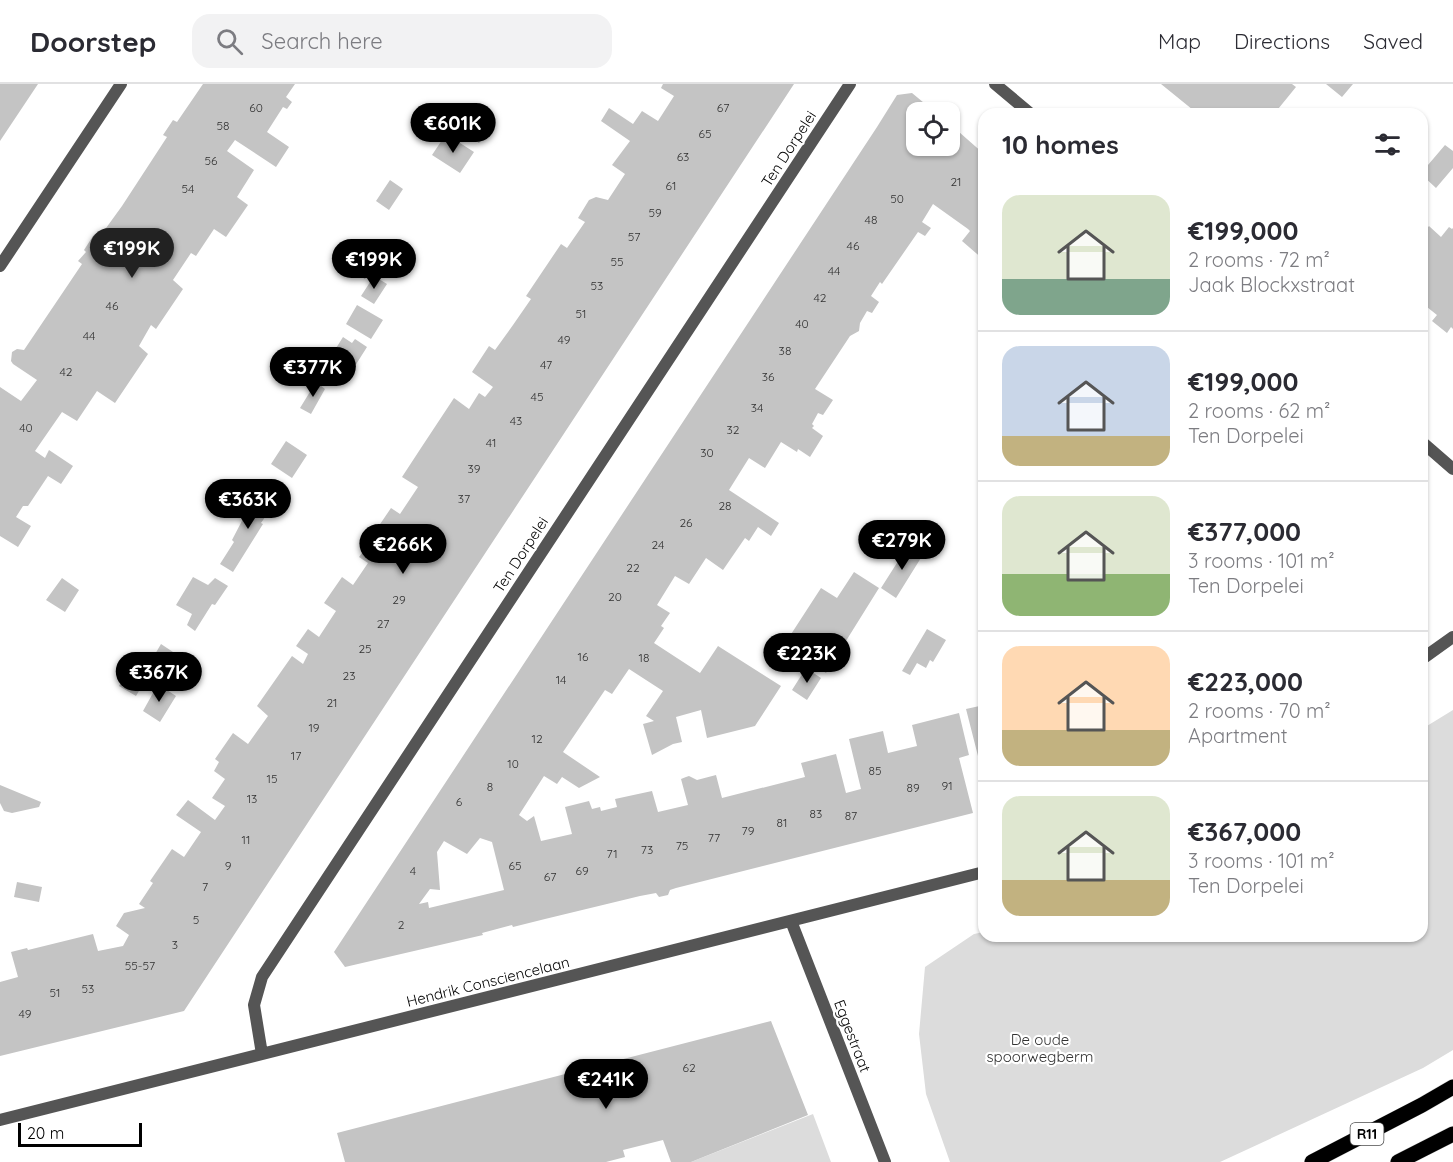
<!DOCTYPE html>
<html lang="en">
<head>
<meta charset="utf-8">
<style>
  body { margin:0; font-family:Quicksand,sans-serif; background:#f2f2f3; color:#2b2b33; height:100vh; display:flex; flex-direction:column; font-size:22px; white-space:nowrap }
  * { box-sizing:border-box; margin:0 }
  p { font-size:20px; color:#7c7c81 }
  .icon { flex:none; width:33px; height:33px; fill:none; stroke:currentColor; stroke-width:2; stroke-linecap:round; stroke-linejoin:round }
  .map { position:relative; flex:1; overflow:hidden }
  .sheet { position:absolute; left:978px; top:24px; width:450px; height:834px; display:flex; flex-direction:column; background:#fff; border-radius:18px; box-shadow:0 2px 4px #0004 }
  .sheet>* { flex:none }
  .buttons { position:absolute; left:906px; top:18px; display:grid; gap:12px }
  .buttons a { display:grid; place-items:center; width:54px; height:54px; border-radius:12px; background:#fff; box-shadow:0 2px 4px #0004; font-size:30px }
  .scale { position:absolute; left:18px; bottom:15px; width:124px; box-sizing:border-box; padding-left:6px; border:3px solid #000; border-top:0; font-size:16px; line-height:21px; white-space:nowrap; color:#000; -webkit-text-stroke:4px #fff; paint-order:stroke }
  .price { position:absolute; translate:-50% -51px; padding:0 14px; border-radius:21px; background:#000; color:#fff; font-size:20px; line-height:39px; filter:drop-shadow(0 2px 3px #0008) }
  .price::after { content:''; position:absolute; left:50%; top:36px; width:18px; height:14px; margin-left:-9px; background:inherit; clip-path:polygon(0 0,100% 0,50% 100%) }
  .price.active { background:#222; color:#fff }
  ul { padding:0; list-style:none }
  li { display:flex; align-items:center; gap:18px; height:150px; padding:0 24px }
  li+li { border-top:2px solid #e1e1e2 }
  li span { display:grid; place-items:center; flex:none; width:168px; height:120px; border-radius:18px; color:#555 }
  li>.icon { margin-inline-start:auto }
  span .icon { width:72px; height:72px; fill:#fffc; stroke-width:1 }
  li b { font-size:26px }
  h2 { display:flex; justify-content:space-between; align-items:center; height:72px; padding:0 24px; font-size:26px }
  header { display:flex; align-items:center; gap:36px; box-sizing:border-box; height:84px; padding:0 30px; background:#fff; border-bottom:2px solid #e1e1e2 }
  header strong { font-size:28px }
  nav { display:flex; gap:33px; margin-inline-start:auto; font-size:21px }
  .search { width:420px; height:54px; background:#f2f2f3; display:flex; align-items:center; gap:15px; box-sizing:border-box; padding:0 21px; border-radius:18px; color:#7c7c81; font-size:22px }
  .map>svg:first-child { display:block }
  .green { fill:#dcdcdc }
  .building { fill:#c4c4c4; fill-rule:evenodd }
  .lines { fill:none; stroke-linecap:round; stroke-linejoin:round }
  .primary-casing { stroke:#dbdbdb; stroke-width:16 }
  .street { stroke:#555; stroke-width:12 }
  .primary { stroke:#000; stroke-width:15 }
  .labels { text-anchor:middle; stroke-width:4.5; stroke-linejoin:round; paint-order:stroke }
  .number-label { font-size:12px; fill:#313131 }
  .shield { fill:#fff; stroke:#4c4c4c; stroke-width:1.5 }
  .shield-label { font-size:14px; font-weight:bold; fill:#000 }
  .street-label { font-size:15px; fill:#000; stroke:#fff }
  .park-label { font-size:15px; fill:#333; stroke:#fff }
</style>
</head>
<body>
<header>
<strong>Doorstep</strong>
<div class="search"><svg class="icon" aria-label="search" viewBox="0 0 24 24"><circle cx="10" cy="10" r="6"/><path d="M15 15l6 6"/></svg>Search here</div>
<nav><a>Map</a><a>Directions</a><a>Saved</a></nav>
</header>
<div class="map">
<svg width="1453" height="1078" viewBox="0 0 1453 1078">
  <rect width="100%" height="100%" fill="#fff"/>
  <path class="green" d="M1453,626v340l-30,18 -203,94h-270l-24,-68 -7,-60 6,-67 49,-33 10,-2v4h438v-207z
    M813,1030l18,48h-140z"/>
  <path class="building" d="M0,0h38l-38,57z
    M203,0h92l-9,13 6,5 -5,7 -4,-2 -16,25 22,15 -13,20 -41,-27 -8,11 27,19 -17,27 11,8 -22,32 -12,-8 -18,27 -5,-3 -18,27 10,9 -27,40 -5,-4 -12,21 9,8 -33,49 -18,-12 -20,30 -15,-9 -27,39 10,7 4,-8 24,16 -12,18 -13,-8 -20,30h-5l-7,11 15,9 -13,21 -18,-11v-149l21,14 16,-21 -24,-16 -2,-3 1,-9 5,-3 7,1 58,-86 -4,-3 8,-9 -2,-2 9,-14 2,-2 6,1 21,-29 45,-69 -4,-2 10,-15 4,2z
    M663,0h131l-610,927 -184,45v-74l18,-5 -7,-25 16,-4 1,2 65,-16 5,17 25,-5 6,-11 -13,-9 8,-13 21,-5 -6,-4 14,-21 -3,-2 22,-32 12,8 17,-25 -25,-17 12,-15 27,20 10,-14 -13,-8 13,-19 -11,-8 5,-9 -4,-3 18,-26 15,11 20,-28 -11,-10 35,-50 11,8 5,-10 -12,-8 12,-17 11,8 17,-26 -12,-8 18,-26 11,8 15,-22 -9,-6 15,-20 8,6 2,-3 -10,-7 17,-25 9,6 18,-27 -16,-10 17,-26 35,-53 15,11 10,-16 6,4 8,-10 -21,-15 17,-26 6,4 18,-25 18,-26 -5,-3 35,-52 6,4 18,-26 -7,-4 11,-18 7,-3 12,3 17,-26 -13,-9 18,-24 -29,-20 8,-13 24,16 9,-13 16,10 16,-25 -13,-8z
    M1161,0h131l4,3 -22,27h-76z
    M1326,0h27l-11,13z
    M912,9l23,19h-19v34h34v-22l34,30v106l-22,-19 8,-10 -2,-2 -35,-25 -11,18 9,6 -6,8 -7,-4 -36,52 -2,-2 -9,14 8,6 -7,11 -5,-2 -7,12 -1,8 -9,5 -35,53 18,11 -10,15 -5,-2 -6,11 2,2 -2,2 11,8 -13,21 -12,-8 -1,3 -16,-10 -16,26 -16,-10 -20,32 50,33 -8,13 -13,-9 -9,14 -4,-3 -22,32 -17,-12 -17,26 -14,-8 -18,29 13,8 -9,13 3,2 -10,15 46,30 18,-27 63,40 -26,40 -48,12 -6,-28 -25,7 6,25 -9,2 -21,11 -9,-31 11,-3 -8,-5 17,-25 -34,-22 -17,25 -7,-4 -42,62 37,25 -21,11 -17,-11 -5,7 -13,-8 -25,39 8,6 7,-5 7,25 31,-7 -7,-27 24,-6 3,8 8,-2 1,4 16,-4 -2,-8 37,-8 6,21 30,-7 -7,-26 5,-2 3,-1 8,4 19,-5 6,23 83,-21 -4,-14 35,-9 10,39 15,-4 -12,-50 34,-8 5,22 29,-7 -5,-21 47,-12 10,42 -10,3 14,55 -297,75 -6,2 -2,5 -9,2 -3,-4 -16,3 -95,23 -32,8 -1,-2 -30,8 1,2 -138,32 -11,-15 543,-825 20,-32zM480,754l12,4 12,48 -75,18 -1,-6 -9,2 11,-15 10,1 -3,-38 7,-11 23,13z
    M463,24l27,19 -11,16 -28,-18z
    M446,50l28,18 -14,21 -28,-18z
    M1445,61l8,6v17l-17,20 -14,-13v-3z
    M390,96l13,9 -14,21 -13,-9z
    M1429,142l12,11 8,-10 3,2 1,-1v101l-2,-2 -4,6 -15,-12 5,-6 -15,-12v-69z
    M362,163l16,10 -13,22 -16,-10z
    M374,192l13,8 -13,20 -13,-8z
    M357,221l26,15 -12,19 -25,-15z
    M343,253l9,6 3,-4 12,8 -12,19 -22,-13z
    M316,298l9,7 -14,25 -11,-6z
    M286,357l21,14 -15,23 -21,-14z
    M258,406l18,11 -15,22 2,1 -30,48 -13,-8 14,-22 -2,-2z
    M909,460l15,9 -28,45 -15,-10z
    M854,488l25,16 -53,85 -42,-28 37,-57 16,10z
    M193,493l15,8 7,-7 13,8 -13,19 -3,-1 -17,27 -8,-6 5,-11 -16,-9z
    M62,494l17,12 -14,22 -19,-12z
    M927,545l19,11 -13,22 -3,-2 -4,8 -9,-5 -7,12 -8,-4z
    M161,560l12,8 -15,32 -12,-7 9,-14 -4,-2z
    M806,584l15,10 -14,22 -15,-10z
    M129,585l17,10 -10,17 -17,-10z
    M158,600l18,12 -16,26 -17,-11z
    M984,621v49l-6,2 -12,-47z
    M0,701l41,17 -2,5 -27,6 -8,-2 -4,-8z
    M17,798l25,5 -3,15 -25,-5z
    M771,937l37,94 -117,47h-20l-8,-22 -40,10 2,7 -19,5h-261l-8,-29z"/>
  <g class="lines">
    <g class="primary-casing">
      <path id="primary" d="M1312,1078l110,-57 31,-18
        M1398,1078l55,-28"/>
    </g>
    <path class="street" d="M995,0l36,30
      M0,182l121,-182
      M1422,358l31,27
      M1422,575l31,-22
      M791,837l94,241
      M262,970l-8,-49 8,-28 588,-893
      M0,1036l984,-248"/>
    <use href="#primary" class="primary"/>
  </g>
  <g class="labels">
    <g class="number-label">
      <text x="256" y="28">60</text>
      <text x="723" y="28">67</text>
      <text x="223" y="46">58</text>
      <text x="705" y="54">65</text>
      <text x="683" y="77">63</text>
      <text x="211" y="81">56</text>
      <text x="956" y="102">21</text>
      <text x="671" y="106">61</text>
      <text x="188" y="109">54</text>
      <text x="897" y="119">50</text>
      <text x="655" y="133">59</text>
      <text x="871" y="140">48</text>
      <text x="634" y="157">57</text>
      <text x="853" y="166">46</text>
      <text x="617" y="182">55</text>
      <text x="834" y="191">44</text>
      <text x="597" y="206">53</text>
      <text x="820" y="218">42</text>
      <text x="112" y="226">46</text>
      <text x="581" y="234">51</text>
      <text x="802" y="244">40</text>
      <text x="89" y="256">44</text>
      <text x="564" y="260">49</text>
      <text x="785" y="271">38</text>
      <text x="546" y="285">47</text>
      <text x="66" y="292">42</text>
      <text x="768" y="297">36</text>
      <text x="537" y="317">45</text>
      <text x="757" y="328">34</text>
      <text x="516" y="341">43</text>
      <text x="26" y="348">40</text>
      <text x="733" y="350">32</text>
      <text x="491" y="363">41</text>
      <text x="707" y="373">30</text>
      <text x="474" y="389">39</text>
      <text x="464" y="419">37</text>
      <text x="725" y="426">28</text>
      <text x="686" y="443">26</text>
      <text x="658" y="465">24</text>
      <text x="633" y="488">22</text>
      <text x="615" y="517">20</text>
      <text x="399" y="520">29</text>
      <text x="383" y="544">27</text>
      <text x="365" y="569">25</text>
      <text x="583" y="577">16</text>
      <text x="644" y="578">18</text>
      <text x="349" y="596">23</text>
      <text x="561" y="600">14</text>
      <text x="332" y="623">21</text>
      <text x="314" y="648">19</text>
      <text x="537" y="659">12</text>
      <text x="296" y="676">17</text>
      <text x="513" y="684">10</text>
      <text x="875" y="691">85</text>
      <text x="272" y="699">15</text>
      <text x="947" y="706">91</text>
      <text x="490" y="707">8</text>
      <text x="913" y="708">89</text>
      <text x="252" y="719">13</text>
      <text x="459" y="722">6</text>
      <text x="816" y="734">83</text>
      <text x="851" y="736">87</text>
      <text x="782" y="743">81</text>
      <text x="748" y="751">79</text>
      <text x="714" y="758">77</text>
      <text x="246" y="760">11</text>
      <text x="682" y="766">75</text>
      <text x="647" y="770">73</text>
      <text x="612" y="774">71</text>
      <text x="228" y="786">9</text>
      <text x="515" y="786">65</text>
      <text x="413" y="791">4</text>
      <text x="582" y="791">69</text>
      <text x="550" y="797">67</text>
      <text x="205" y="807">7</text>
      <text x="196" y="840">5</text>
      <text x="401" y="845">2</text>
      <text x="175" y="865">3</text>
      <text x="140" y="886">55-57</text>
      <text x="88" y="909">53</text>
      <text x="55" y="913">51</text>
      <text x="25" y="934">49</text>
      <text x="689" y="988">62</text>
    </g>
    <rect class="shield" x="1350.5" y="1039" width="33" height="22" rx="4.5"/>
    <g class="shield-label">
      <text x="1367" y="1055">R11</text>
    </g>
    <g class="street-label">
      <text transform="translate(789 65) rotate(-57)" y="5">Ten Dorpelei</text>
      <text transform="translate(521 471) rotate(-57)" y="5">Ten Dorpelei</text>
      <text transform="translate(488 898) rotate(-14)" y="5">Hendrik Consciencelaan</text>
      <text transform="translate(852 952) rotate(69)" y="5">Eggestraat</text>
    </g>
    <g class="park-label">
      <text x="1040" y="961">De oude<tspan x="1040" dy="17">spoorwegberm</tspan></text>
    </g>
  </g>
</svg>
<div class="buttons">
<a><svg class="icon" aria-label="locate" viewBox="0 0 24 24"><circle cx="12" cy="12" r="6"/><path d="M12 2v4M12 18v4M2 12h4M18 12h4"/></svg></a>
</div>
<div class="scale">20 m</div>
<b class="price" style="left:453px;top:70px">€601K</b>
<b class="price active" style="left:132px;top:195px">€199K</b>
<b class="price" style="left:374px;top:206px">€199K</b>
<b class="price" style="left:313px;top:314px">€377K</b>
<b class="price" style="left:248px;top:446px">€363K</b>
<b class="price" style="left:902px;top:487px">€279K</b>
<b class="price" style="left:403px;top:491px">€266K</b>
<b class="price" style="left:807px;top:600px">€223K</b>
<b class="price" style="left:159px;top:619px">€367K</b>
<b class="price" style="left:606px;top:1026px">€241K</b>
<section class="sheet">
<h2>10 homes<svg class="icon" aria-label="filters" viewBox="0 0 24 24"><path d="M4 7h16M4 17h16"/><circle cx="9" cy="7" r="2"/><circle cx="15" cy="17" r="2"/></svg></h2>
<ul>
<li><span style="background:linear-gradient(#dfe7d0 70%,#7fa58c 0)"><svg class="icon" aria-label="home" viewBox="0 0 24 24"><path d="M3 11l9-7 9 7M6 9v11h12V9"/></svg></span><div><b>€199,000</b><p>2 rooms · 72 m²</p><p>Jaak Blockxstraat</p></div></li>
<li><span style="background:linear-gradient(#c9d6e8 75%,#c2b280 0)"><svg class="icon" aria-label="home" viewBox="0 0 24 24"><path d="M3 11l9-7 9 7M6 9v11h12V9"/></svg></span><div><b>€199,000</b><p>2 rooms · 62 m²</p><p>Ten Dorpelei</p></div></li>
<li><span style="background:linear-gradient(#dfe7d0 65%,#8fb573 0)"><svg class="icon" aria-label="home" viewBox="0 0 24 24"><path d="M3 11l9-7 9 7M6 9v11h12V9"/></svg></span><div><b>€377,000</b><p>3 rooms · 101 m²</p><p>Ten Dorpelei</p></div></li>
<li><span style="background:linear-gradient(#ffd9b3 70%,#c2b280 0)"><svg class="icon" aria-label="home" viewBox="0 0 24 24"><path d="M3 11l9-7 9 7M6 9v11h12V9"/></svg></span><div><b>€223,000</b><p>2 rooms · 70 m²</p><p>Apartment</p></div></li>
<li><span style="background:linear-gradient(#dfe7d0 70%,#c2b280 0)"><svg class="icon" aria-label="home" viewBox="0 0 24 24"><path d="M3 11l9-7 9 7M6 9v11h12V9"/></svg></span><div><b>€367,000</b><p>3 rooms · 101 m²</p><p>Ten Dorpelei</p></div></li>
</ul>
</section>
</div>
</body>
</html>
